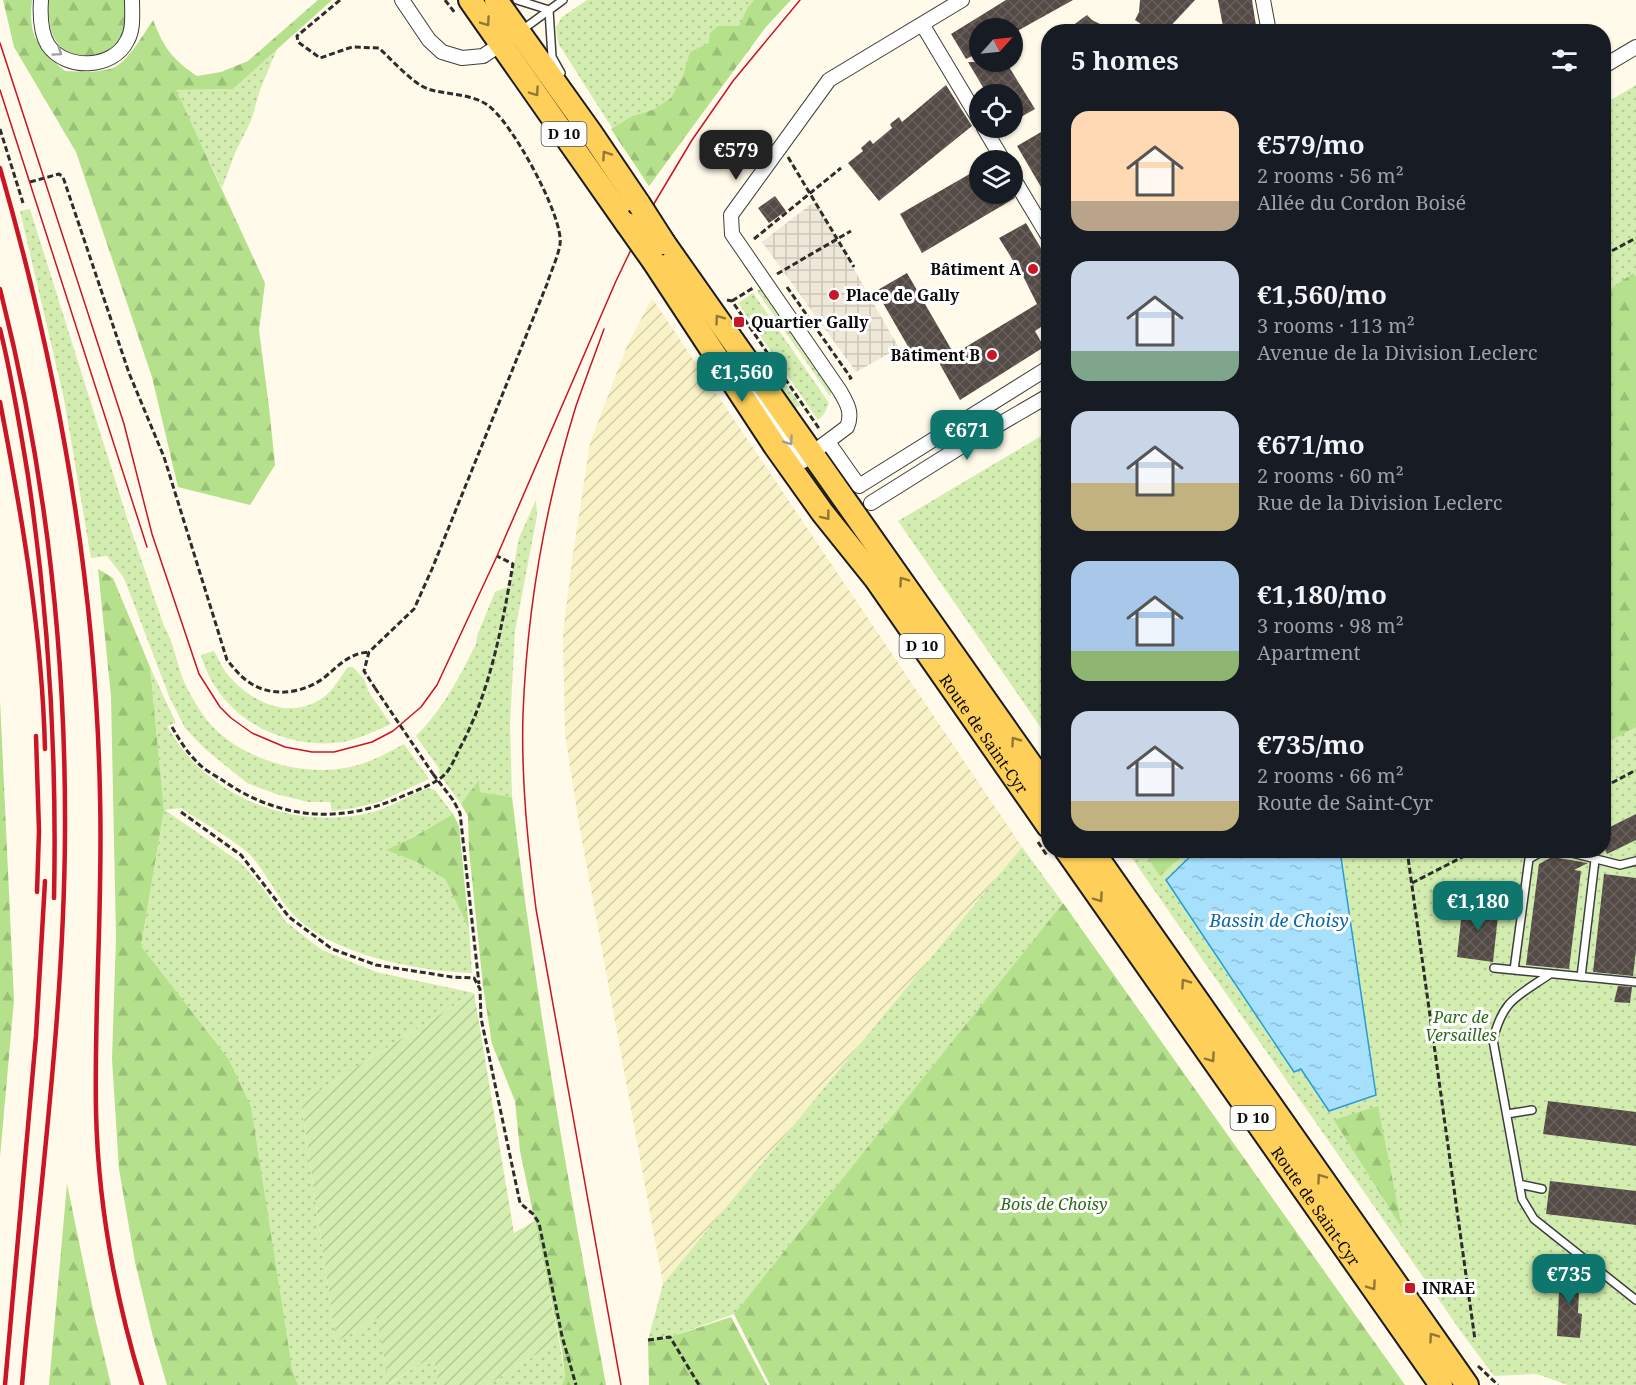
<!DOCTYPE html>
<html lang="en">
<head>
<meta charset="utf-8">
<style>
  body { margin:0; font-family:"Noto Serif",serif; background:#20242c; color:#f1f3f6; height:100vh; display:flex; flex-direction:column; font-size:22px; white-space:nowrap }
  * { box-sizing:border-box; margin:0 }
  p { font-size:20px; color:#9ea1a6 }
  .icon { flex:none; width:33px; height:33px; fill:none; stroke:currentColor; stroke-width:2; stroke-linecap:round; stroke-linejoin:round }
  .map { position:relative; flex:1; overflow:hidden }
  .details { position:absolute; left:1041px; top:24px; width:570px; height:834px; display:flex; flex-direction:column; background:#171b24; border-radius:24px; box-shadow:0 2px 4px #0004 }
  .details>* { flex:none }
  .needle { width:39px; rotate:63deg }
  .tools { position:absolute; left:969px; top:18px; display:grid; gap:12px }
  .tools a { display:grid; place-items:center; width:54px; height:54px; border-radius:50%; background:#171b24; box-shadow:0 2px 4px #0004; font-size:30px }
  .price { position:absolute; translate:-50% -51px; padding:0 14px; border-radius:12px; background:#0f766e; color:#fff; font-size:20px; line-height:39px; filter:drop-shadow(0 2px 3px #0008) }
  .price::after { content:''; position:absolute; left:50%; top:36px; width:18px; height:14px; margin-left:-9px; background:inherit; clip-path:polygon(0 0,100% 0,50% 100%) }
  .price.on { background:#222; color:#fff }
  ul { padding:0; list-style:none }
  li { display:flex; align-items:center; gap:18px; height:150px; padding:0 30px }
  li span { display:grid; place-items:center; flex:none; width:168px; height:120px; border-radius:18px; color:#555 }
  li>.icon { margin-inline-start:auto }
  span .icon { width:72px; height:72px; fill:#fffc; stroke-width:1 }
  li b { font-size:26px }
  h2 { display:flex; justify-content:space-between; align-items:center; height:72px; padding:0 30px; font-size:26px }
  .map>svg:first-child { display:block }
  .farmland { fill:url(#farmland-furrows) }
  .grass { fill:url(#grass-dots) }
  .forest { fill:url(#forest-firs) }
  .garden { fill:url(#garden-furrows) }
  .plaza { fill:url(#plaza-grid) }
  .water { fill:url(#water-ripples); stroke:#279bdb; stroke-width:1.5 }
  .building { fill:url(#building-cross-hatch) }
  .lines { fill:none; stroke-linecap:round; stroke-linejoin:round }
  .service-casing { stroke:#3e3e3e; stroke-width:10 }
  .minor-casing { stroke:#3e3e3e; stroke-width:16 }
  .primary-casing { stroke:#1c1c1c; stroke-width:26 }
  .path { stroke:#2d2d2d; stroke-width:3; stroke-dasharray:6 3; stroke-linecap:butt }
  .service { stroke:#fff; stroke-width:7 }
  .minor { stroke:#fff; stroke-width:14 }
  .primary { stroke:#ffd059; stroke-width:22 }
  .tram { stroke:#c91525; stroke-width:1.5 }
  .rail { stroke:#c91525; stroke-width:4.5 }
  .primary-bridge-casing { stroke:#1c1c1c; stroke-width:26; stroke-linecap:butt }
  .path-bridge { stroke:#2d2d2d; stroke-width:3; stroke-dasharray:6 3; stroke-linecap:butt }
  .primary-bridge { stroke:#ffd059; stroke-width:22 }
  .oneway { stroke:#917736 }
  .oneway2 { stroke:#9d9d9d }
  .poi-dot { fill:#c91525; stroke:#fff; stroke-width:2 }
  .labels { text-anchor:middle; stroke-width:6; stroke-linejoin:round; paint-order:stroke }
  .shield { fill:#fff; stroke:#545454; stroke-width:1.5 }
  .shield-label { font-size:15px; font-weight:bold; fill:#0b0b0b }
  .poi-label { font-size:16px; font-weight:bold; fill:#0b0b0b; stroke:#fff; text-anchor:start }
  .street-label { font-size:16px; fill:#0b0b0b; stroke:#fff }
  .park-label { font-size:16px; font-style:italic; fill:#2a6915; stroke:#fff }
  .water-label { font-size:18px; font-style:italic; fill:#0869a9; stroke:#fff }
</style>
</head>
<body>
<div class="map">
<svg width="1636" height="1385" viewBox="0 0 1636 1385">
  <defs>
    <pattern id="farmland-furrows" width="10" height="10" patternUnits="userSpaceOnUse" patternTransform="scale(1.5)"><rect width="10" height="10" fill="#f8f2c6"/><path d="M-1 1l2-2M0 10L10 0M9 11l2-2" fill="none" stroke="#d3cea9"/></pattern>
    <pattern id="grass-dots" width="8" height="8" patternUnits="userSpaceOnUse" patternTransform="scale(1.5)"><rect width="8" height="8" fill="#d2edaf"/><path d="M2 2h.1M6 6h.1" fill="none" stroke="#b3ca95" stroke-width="1.8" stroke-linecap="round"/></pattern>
    <pattern id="forest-firs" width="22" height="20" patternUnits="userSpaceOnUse" patternTransform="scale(1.5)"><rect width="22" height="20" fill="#b5e08c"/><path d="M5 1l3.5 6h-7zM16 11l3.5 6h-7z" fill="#9abf77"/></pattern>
    <pattern id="garden-furrows" width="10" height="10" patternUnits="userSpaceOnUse" patternTransform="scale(1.5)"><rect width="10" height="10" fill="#d2edaf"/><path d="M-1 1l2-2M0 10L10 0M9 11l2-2" fill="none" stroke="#b3ca95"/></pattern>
    <pattern id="plaza-grid" width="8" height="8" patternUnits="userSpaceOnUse" patternTransform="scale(1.5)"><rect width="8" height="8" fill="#efe8d8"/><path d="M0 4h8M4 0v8" fill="none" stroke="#ccc6b8"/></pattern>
    <pattern id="water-ripples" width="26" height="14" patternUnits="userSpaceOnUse" patternTransform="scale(1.5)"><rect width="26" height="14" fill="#a7e0fd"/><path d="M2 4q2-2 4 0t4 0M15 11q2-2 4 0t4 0" fill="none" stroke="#8ebfd8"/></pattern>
    <pattern id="building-cross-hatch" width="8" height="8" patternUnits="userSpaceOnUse" patternTransform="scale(1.5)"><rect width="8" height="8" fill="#554b46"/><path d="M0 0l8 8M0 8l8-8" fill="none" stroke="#68605c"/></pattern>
  </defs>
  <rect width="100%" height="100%" fill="#fffae9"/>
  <path class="farmland" d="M652,298l370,549 -359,437 -84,-460 -14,-90 -2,-101 9,-72 18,-118 37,-97z"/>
  <path class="grass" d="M587,0h167l-6,8 17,20 -116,158 -91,-143 -2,-16 6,-10z
    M277,49l-17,41 -9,31 -16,32 -13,35 -47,-98 58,-1z
    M1636,85v1300h-68l-31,-11 -43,2 -32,-43 -335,-482 477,-1v-746z
    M30,209l98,312 36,105c12,20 13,44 24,64 7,13 16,28 26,38 34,34 94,50 140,38 18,-4 35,-14 50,-22l25,35 -50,23 -25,6 -22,3 -2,-9h-22l-32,-8 -29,-11 -43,-35 -19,-20 -16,-32 -45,-118 -17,-22 -16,2 -27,-159 -44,-188z
    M761,288l71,102 -2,6 -73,-105z
    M753,293l76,110 -5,11 -6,6 -80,-117z
    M766,355l34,50 -7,5 -21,-29 -9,-24z
    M1048,432v306l-150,-217z
    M536,500l1,16 -22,115 -5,92 2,74 -32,-5 -1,-11 -18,23 -23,-32 2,-2 -24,-34c27,-27 43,-58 60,-92l1,-8 18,-44 15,-6 9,-48z
    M214,651c4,7 8,17 14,24 23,27 60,45 93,24 11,-6 19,-22 27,-32h5l11,12 4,10 -1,1 24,34c-16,7 -32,15 -48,18 -62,9 -125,-26 -142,-87z
    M150,667l26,56 -9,3c39,72 127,106 206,86 19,-5 36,-17 55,-24l7,2 18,24 -39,23 -27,13 30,12 28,17 24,50 3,44c-55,-2 -140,-18 -179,-59 -17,-18 -30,-48 -47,-63 -20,-16 -44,-29 -65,-43l-16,2 76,53 21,24 24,35 36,28 54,22 98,21 -173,109 35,240 42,-25 12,67 43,-29 6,30h-141l-6,-16 -112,-371 -39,-52 23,-136z
    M1022,847l41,56 -329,411 -61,22 -25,4 15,-56z
    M559,1340l6,37 -3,8h-75z"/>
  <path class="forest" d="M3,0h29c-4,38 6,48 33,71 16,1 33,2 48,-3 15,-6 31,-35 40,-48 11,28 19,39 44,56l24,-4 27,-11 70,-61h14l-99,89 -57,1 89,193 -6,47 10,77 6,58 -25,40 -72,-18 -26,-110 -76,-225 -62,-105z
    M48,0h78c0,9 2,20 0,29 -7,29 -53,36 -70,12 -8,-12 -7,-27 -8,-41z
    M754,0h37l-26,28 -116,158 -38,-57 20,-12 22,-7 18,-12 12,-22 7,-24 19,-9 1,-10 8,-7h21l9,-19z
    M1633,273l3,4v450l-32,17v-450z
    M98,569l15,9 37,89 14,143 -23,136 88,114 22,47 41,262 6,16h-131l-14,-48 -18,-75 -16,-93 -7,-110 4,-122 -5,-241z
    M0,700l14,300 -14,157z
    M479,780l1,12 32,5c23,197 57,393 94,588h-44l3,-8 -3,-27 -42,-199 -5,-50 -23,-57 -9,-58 -14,-136 -1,-34 -7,-12z
    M453,814l6,12 10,103 -24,-50 -28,-17 -31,-12 28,-13z
    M1143,851h44l-27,25z
    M1063,903l342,482h-635l-36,-71z
    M1378,1106l24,122 -68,-108z
    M67,1184l27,130 17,71h-62z
    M731,1317l36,68h-118l-1,-45 22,-3z"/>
  <path class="garden" d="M474,993l40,240 21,-12 24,119 -72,45h-48l-6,-29 -44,28 -12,-66 -41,24 -35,-240z"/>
  <path class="plaza" d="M815,201l84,147 -43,24 -94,-130z"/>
  <path class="water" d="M1196,851h144l36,244 -47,16 -28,-42 -7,3 -128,-192z"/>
  <path class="building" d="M1006,0h67l-61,34v-6h-32v24l-14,7 -15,-25z
    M1140,0h55l-30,32h-13l-17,-12 4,-8z
    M1218,0h34l5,32h-33z
    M1087,15l5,5 24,12h-52z
    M968,62h38l29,47 -23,13v-28h-25z
    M946,85l26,41 -93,75 -31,-38 15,-12 -2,-3 9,-8 3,4 19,-16 -2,-4 9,-7 3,5z
    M1048,128v71l-31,-53z
    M980,168v26h32l3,4 -93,55 -22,-39z
    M775,196l11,15 -17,12 -11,-15z
    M1026,223l22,37v67l-1,-4 -12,8 9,16 -84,53 -27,-48 -16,10 -41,-71 31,-18 47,81 83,-50 -13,-26 -25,-40z
    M1636,814v26l-29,14 -3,-7v-17z
    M1552,857l36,6 -14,7 7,1 -12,98 -43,-4 13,-101z
    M1604,874l32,4v73l-3,25 -40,-4z
    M1463,902l36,4 -6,56 -36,-5z
    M1618,986l14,1 -2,16 -16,-1z
    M1548,1101l88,11v34l-93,-12z
    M1550,1181l86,10v34l-90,-11z
    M1560,1269l20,2 -2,42 4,1 -2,24 -23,-2z"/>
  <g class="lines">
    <g class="service-casing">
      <path id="service" d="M517,0l32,10 3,47 9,16
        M522,30l41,-30
        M1560,850l60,15 16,-4
        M1494,968l142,14
        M1514,970l15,-111 16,-9
        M1550,974c-32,22 -47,25 -57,66l29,159 12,20 102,81
        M1581,977l14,-117
        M1507,1114l25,-4
        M1519,1184l23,5"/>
    </g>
    <g class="minor-casing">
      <path id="minor" d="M41,0c-1,15 -1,32 7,45 18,26 65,24 79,-4 7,-12 5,-27 5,-41
        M402,0l27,40 13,12 20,6 21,-2 24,-16
        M1263,0l6,32
        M922,24l58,97
        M1604,66l32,-19
        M984,128l19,32
        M1012,176l36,60
        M732,363l71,98
        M828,442l31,44 189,-118
        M791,469l56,-42c6,-14 0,-24 -7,-36l-108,-157 -1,-19 98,-135 133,-80
        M871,503l91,-57 86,-50"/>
    </g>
    <g class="primary-casing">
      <g id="primary">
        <path d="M470,0l157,224"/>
        <path d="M496,0l95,133 48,71"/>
        <path d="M664,243l384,546"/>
        <path id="s1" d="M654,262l121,184 47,66 53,66 173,248"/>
        <path id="s2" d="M1066,850l375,535"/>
        <path d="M1092,850l375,535"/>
      </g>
    </g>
    <path class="path" d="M340,0l-43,36 1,6 22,16 32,-11 27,1c13,12 33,35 49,41 19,6 40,4 58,15 24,14 78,113 74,140 -2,13 -9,27 -13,40l-115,285 -18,40 -45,43 -5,19 11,17
      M445,0l10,13
      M0,129l23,74
      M788,157l66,110
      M30,182l29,-8 4,3 66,196 35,84 63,203c6,7 12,15 19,20 24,19 57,14 79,-3 14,-12 25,-24 44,-25
      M754,239l87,-71
      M1604,255l32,-17
      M777,274l74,-43
      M787,287l64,91 -2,1
      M727,300l5,1 88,129
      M732,301l21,-13
      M172,727c7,12 14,24 24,34 8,9 20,15 29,21 57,38 117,42 178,14 14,-6 34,-12 44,-24 6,-8 10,-19 15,-28 29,-56 40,-118 51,-180l-16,-8
      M433,774l20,26 7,13 19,171
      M1604,787l32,-17
      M181,812l60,43 48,62 43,32 44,16 76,12 22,1 6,11 1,29 39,185 13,11 6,9 23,113 14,49
      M1038,842l10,15
      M1407,850l68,490
      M1412,883l64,-33
      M648,1340l22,-3 29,48
      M1478,1366l20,19"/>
    <use href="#service" class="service"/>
    <use href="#minor" class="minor"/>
    <use href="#primary" class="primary"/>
    <path class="tram" d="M0,43l124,381 28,110 47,140 21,33 11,11 21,15 33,14 27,5h22l38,-10 21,-11 28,-24 16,-22 60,-129 119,-275 33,-69 43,-72 41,-59 67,-81
      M0,90l147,457
      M604,329c-9,25 -19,51 -28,77 -31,100 -49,204 -53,308 -2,66 5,131 13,195l85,476"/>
    <path class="rail" d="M0,168c59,205 96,415 100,628 3,105 -6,210 -4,315 2,93 19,185 46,274
      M0,289c45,177 66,361 65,544 -1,184 -27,368 -43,552
      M0,329c12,48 20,98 28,147 21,140 29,280 26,422
      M0,402c22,114 42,231 45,347
      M36,736l3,95 -2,61
      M5,1385l31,-349 9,-155"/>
    <g class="primary-bridge-casing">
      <path id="primary-bridge" d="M639,204l25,39
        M627,224l27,38"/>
    </g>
    <path class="path-bridge" d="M375,688l58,86"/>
    <use href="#primary-bridge" class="primary-bridge"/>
  </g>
  <defs><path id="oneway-chevron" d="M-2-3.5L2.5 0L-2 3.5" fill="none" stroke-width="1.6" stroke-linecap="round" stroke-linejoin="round" transform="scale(1.5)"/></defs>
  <g class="oneway">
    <use href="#oneway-chevron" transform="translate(486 22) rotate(55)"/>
    <use href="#oneway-chevron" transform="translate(535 92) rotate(55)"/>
    <use href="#oneway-chevron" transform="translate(606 155) rotate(-124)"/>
    <use href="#oneway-chevron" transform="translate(719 319) rotate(-126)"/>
    <use href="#oneway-chevron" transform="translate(826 516) rotate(52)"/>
    <use href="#oneway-chevron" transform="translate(903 581) rotate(-125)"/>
    <use href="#oneway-chevron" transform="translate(1015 741) rotate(-125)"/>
    <use href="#oneway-chevron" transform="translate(1099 898) rotate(55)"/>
    <use href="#oneway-chevron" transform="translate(1185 983) rotate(-125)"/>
    <use href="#oneway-chevron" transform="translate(1211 1058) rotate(55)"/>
    <use href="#oneway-chevron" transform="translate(1321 1178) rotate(-125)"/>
    <use href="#oneway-chevron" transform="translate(1372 1286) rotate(55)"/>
    <use href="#oneway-chevron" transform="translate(1433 1337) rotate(-125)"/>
  </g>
  <g class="oneway2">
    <use href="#oneway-chevron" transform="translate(58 52) rotate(34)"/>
    <use href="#oneway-chevron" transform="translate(789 441) rotate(55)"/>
  </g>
  <g class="poi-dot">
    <circle cx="1033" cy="269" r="6"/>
    <circle cx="834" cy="295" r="6"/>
    <rect x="733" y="316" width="12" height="12" rx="3"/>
    <circle cx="992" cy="355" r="6"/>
    <rect x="1404" y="1282" width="12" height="12" rx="3"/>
  </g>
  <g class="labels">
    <g class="shield">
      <rect x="541.5" y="122" width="45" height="24" rx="4.5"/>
      <rect x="899.5" y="634" width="45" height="24" rx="4.5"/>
      <rect x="1230.5" y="1106" width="45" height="24" rx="4.5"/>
    </g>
    <g class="shield-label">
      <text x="564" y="139">D 10</text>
      <text x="922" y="651">D 10</text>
      <text x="1253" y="1123">D 10</text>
    </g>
    <g class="poi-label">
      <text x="1021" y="275" text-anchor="end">Bâtiment A</text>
      <text x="846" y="301">Place de Gally</text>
      <text x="751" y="328">Quartier Gally</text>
      <text x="980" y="361" text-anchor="end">Bâtiment B</text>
      <text x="1422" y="1294">INRAE</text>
    </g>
    <g class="street-label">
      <text dy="6" stroke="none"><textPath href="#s1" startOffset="576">Route de Saint-Cyr</textPath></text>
      <text dy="6" stroke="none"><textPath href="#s2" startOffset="435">Route de Saint-Cyr</textPath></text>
    </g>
    <g class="park-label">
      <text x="1461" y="1023">Parc de<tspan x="1461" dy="18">Versailles</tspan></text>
      <text x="1054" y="1210">Bois de Choisy</text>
    </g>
    <g class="water-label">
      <text x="1279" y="927">Bassin de Choisy</text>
    </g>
  </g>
</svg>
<div class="tools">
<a><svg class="needle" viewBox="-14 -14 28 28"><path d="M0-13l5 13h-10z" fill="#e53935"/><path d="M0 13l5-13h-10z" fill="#9ea1a6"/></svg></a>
<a><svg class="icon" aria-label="locate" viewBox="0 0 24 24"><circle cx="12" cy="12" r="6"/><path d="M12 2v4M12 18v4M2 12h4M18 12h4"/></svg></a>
<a><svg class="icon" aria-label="layers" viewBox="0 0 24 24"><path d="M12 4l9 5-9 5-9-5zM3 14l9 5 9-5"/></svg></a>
</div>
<b class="price on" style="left:736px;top:181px">€579</b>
<b class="price" style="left:742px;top:403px">€1,560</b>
<b class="price" style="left:967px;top:461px">€671</b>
<b class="price" style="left:1478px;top:932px">€1,180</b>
<b class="price" style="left:1569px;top:1305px">€735</b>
<section class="details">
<h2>5 homes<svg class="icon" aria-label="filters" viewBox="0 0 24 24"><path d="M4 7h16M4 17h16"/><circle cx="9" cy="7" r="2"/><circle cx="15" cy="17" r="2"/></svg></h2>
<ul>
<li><span style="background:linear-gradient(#ffd9b3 75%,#b9a48a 0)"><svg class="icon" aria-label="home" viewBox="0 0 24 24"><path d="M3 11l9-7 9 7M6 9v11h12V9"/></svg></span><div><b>€579/mo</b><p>2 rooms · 56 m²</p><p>Allée du Cordon Boisé</p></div></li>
<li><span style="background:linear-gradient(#c9d6e8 75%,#7fa58c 0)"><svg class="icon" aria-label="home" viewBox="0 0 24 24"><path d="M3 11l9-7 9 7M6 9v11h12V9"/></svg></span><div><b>€1,560/mo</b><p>3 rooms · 113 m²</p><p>Avenue de la Division Leclerc</p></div></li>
<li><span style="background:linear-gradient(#c9d6e8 60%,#c2b280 0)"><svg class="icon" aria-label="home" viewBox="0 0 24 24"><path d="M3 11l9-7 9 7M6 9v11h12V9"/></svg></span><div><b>€671/mo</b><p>2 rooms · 60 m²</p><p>Rue de la Division Leclerc</p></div></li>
<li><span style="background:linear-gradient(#a9c7e8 75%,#8fb573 0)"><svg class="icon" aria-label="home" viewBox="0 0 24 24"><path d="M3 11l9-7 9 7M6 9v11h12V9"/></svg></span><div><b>€1,180/mo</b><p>3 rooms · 98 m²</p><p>Apartment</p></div></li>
<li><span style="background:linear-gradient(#c9d6e8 75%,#c2b280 0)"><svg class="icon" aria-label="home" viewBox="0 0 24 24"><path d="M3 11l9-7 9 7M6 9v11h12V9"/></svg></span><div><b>€735/mo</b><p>2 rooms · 66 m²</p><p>Route de Saint-Cyr</p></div></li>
</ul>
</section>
</div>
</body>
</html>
